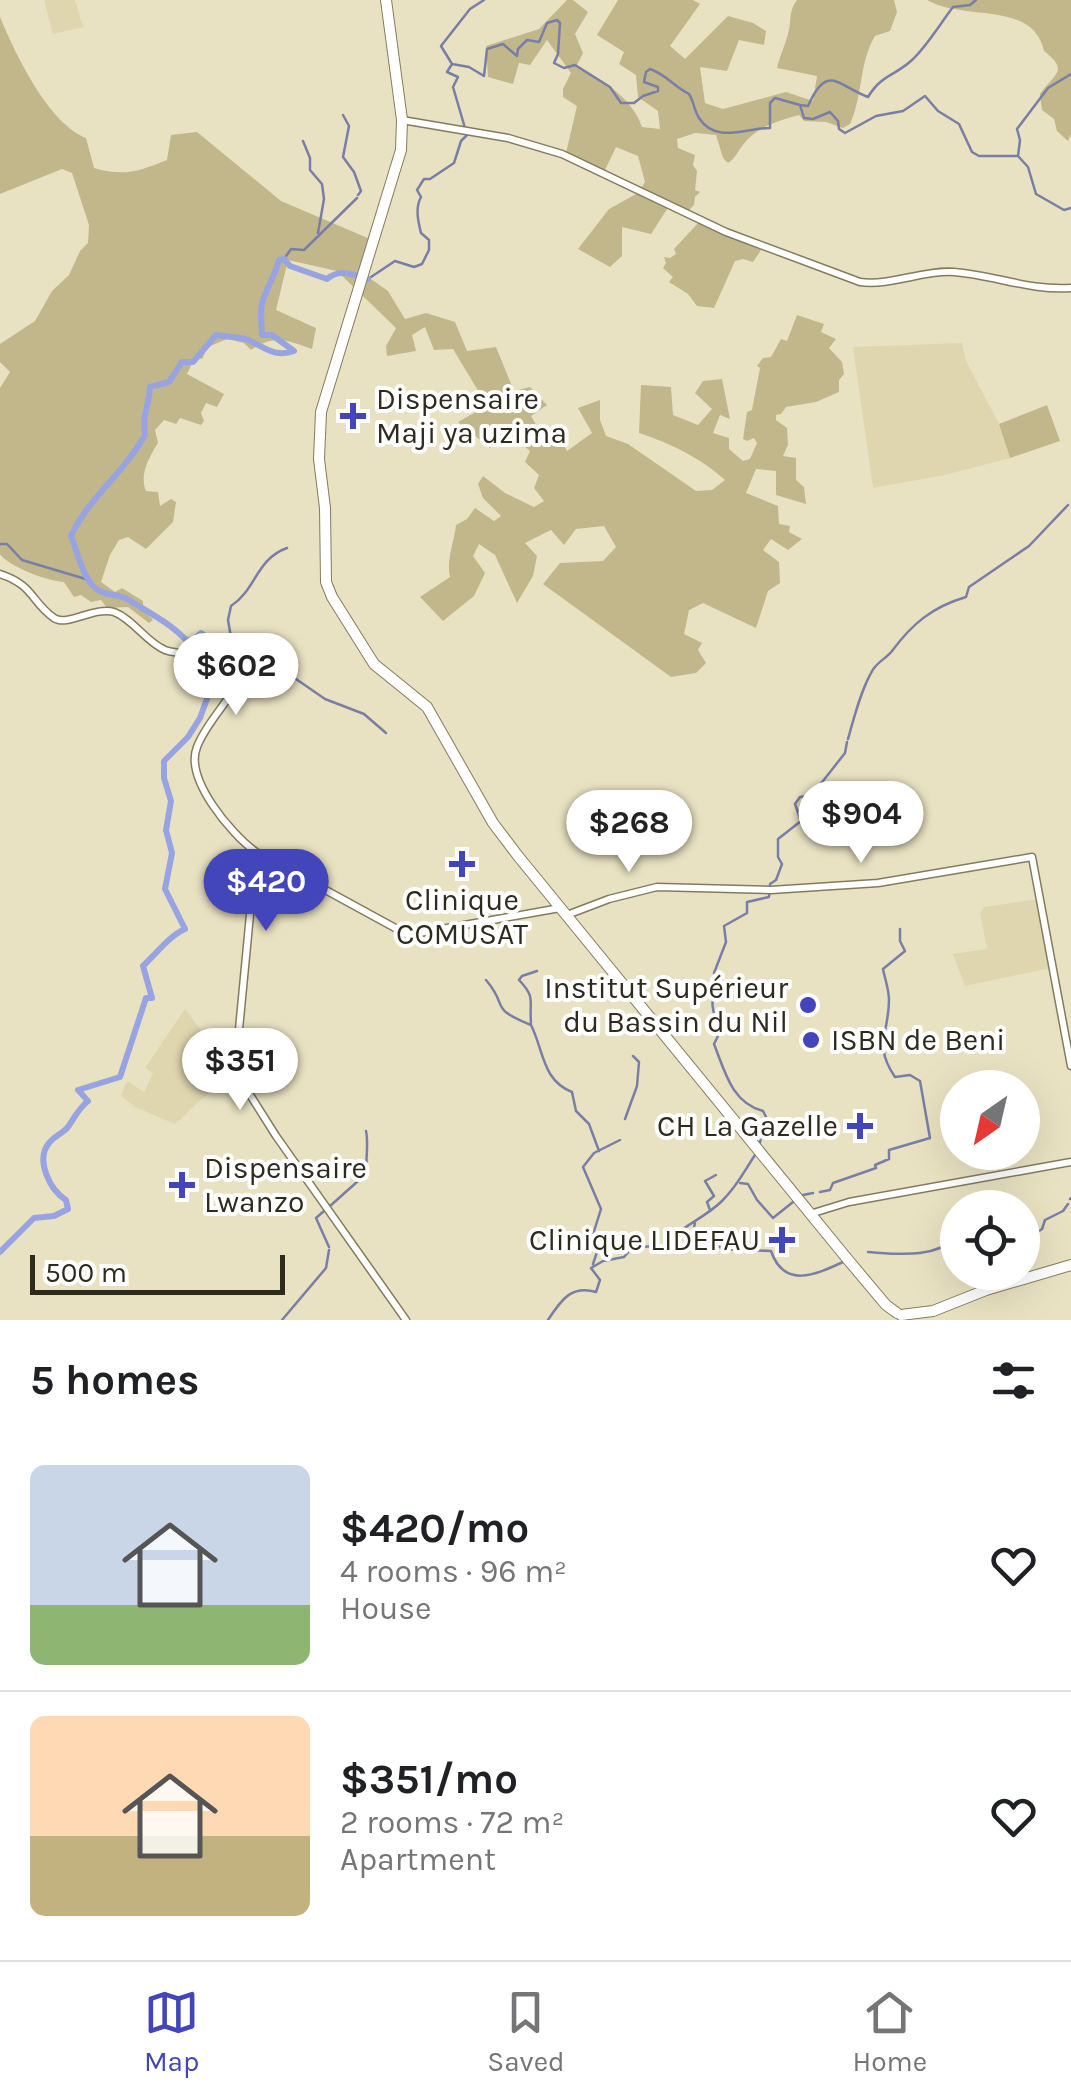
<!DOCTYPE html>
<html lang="en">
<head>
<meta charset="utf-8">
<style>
  body { margin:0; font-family:Karla,sans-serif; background:#f6f6f6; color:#202124; height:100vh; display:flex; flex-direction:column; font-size:38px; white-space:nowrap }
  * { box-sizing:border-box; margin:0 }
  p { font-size:32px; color:#757577 }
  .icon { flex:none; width:55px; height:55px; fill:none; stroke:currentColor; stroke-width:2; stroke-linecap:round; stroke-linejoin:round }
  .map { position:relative; height:1320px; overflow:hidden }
  .details { display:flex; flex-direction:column; background:#fff; flex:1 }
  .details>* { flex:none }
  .needle { width:65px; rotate:214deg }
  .tools { position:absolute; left:940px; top:1070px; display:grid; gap:20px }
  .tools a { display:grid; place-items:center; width:100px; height:100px; border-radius:50%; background:#fff; box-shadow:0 10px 40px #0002; font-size:50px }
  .scale { position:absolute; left:30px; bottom:25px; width:255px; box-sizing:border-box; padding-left:10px; border:5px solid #2d2a1e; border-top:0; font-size:28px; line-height:35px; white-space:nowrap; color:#2d2a1e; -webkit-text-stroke:8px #fff; paint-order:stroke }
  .price { position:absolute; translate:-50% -85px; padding:0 22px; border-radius:35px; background:#fff; color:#222; font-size:32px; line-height:65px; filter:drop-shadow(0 2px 5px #0008) }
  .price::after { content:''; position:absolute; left:50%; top:60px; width:30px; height:22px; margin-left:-15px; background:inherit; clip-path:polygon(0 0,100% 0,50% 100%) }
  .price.current { background:#4345ba; color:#fff }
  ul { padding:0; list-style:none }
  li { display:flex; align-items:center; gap:30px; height:250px; padding:0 30px }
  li+li { border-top:2px solid #e0e0e0 }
  li span { display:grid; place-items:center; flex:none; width:280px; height:200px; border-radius:15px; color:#555 }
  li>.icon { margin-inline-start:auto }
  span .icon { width:120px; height:120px; fill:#fffc; stroke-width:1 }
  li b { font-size:42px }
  h2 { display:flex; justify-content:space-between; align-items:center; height:120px; padding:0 30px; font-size:42px }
  .dock { display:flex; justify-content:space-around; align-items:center; height:140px; border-top:2px solid #e0e0e0; background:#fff; font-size:28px; color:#757577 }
  .dock a { display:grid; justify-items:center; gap:5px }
  .dock .current { color:#4345ba }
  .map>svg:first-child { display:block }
  .built { fill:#dfd6af }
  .green { fill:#c1b78a }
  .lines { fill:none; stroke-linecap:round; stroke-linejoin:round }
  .stream { stroke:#787fa7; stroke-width:2.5 }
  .river { stroke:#98a4e2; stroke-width:6 }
  .minor-casing { stroke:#827c5e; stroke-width:9 }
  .highway-casing { stroke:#827c5e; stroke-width:12 }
  .minor { stroke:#fff; stroke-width:6 }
  .highway { stroke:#fff; stroke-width:10 }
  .poi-dot { fill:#4345ba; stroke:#fff; stroke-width:4 }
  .labels { text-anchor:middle; stroke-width:8; stroke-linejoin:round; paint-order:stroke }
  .poi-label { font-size:30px; fill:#2d2a1e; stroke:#fff; text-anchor:start }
</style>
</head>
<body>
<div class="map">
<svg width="1071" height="1320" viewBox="0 0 1071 1320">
  <rect width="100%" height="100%" fill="#e9e2c2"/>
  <path class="built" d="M44,0h31l8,27 -30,7z
    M962,343l4,18 33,63 11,34 -65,17 -72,13 -20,-141z
    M1039,899l11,69 -85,18 -12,-32 34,-5 -7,-36 4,-6z
    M185,1009l47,62 -57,53 -40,-17 -14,-11 6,-15 17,11 9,-19 -8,-5z"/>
  <path class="green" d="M567,0h6l15,12 -13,22 8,19 -6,12c24,15 56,33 65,62l18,2 -2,-18 -20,-14 -2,-22 -17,-11 5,-12 -27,-17 21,-35h75l7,4 -30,42 15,13 43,-43 25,7 13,8 -2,14 -25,-5 -12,31 -27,-4 5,36 18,6 63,-17 27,9 4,-25 -40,-8c3,-13 8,-22 11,-34 4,-14 0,-22 9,-34h97l3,12 -7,19 -15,5c-16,26 -12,60 -25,88l-7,4 -17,-6 -22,-1 -5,-6c-21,6 -43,12 -56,30 -6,7 -7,13 -15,18l-5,-5 -7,-23 -21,-2 -18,6 1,9 17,7 -2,10 4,6 -2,19 5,2 -5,5 -1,8 -6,6 -17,-8 -20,31 -29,-7v29l-12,11 -32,-18 31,-40 29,-16 7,-11 -7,-26 -22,-9 -11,23 -39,-17 11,-47 -14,-9v-8l8,-16 -24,-33 -17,25 -11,-2 -6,21 -25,-7 -2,-31 53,-17z
    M927,0h144v134l-3,7 -11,-10 -3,-12 -12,-9 -2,-16c14,-20 30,-23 4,-43 -11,-51 -78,-29 -117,-51z
    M0,17c15,36 48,106 86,121l8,30c29,9 46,3 73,-8l4,-25 26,-3 84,69 89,38 -9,33 27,19 17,28 21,-6 29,9 12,29 29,-4 18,44 16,-4 17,18 -16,11 10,17 14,-4 12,22 25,-18 -14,-25 22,-8v20l6,16 22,8 68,47 16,-1 13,-10c-26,-23 -53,-36 -86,-47l2,-48 30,2 2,28 25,10 14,-16 -17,-16 8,-12 19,-2 8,40 -10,-4 -7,18 16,5v11l14,12 7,-2 7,-16 -3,-5 -7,3 -4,-2 4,-27 5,-2 8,-42 -3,-2 6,-8 8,-1 10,-18 6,2 10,-26 27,9 -3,8 15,7 -7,9 13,14 2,12 -5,6v12l-23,10 -30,5 -5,7 -5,1v5l11,8 1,17 -5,11 13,2v22l8,7 2,17 -30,-9v-24l-20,-2 -10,24 32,13 1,18 11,2 -1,6 13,7 -14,11 -17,-11 -8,11 16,12 1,21 -12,8 -12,37 -53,-25 -14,7 -5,24 18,9 -4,7 8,13 -10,10 -25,4 -128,-93 17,-21 43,-2 13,-14 -12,-21 -28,3 -12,16 -13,-15 -26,13 12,13 -4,20 -16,27 -22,-48 -16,-11 -6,12 12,17 -11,23 -31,25 -23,-24 30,-20c-4,-17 4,-34 6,-52l11,-6 8,-11 19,13 7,-5 -18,-18 -5,-14 5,-8 22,17 29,14 10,-6 -10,-13 5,-13 -14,-13 5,-11 -24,-20 -16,17 -32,-26 16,-9 9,-14 -30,-50 -19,1 -9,-23 -13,8 4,16 -29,5 -1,-10 10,-18 -59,-57 -49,-11 -12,50 40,18 -4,21c-26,-9 -37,-15 -61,1l-7,-7 -17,-4 -19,8 -6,12 -7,-2 -8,17 37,20 -7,13 -11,-4 -5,10 3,8 -3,4 -21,-7 -4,6 -12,-4 -9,10 3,13c-9,14 -19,32 -12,48l12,1 2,14 11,-7 5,3 -3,20 -27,27 -18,-12 -9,3 -9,15 -9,27 14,10 7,-4 21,13v8l10,11 -4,3 -21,-16 -21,1 -6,-8 -10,2 -10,-7 -7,2 -10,-15c-16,-1 -55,-15 -64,-28v-166l10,-16 -10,-10v-18l35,-23 17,-30 17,-16 11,-24 8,-8 1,-18 -17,-52 -10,-4 -62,25z
    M699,222l62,28 -8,12 -10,-3 -8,2 -21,47 -17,-2 -9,-12 -19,-12 4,-5 -10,-9 3,-5 -2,-6 6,1 6,-4 -2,-5z
    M1047,405l13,36 -50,17 -11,-34z"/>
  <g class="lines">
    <path class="stream" d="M452,64l17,3 15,9 3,-27 16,-5 14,12 1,-7 9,-9 12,2 8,-19 10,-3 3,3 -2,31 -4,9 10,5 11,-3 35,22 11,16h13l9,-7 15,-5v-4l-14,-5 2,-10 4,-3c17,6 23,17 39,25 5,8 5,16 10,24 17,26 46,10 71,10v-25l5,-5 25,7 4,13 9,1 17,-7 8,9 1,8 6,4 31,-17 27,-5 22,-15 13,15 21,13 13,28 7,4h39l2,-16 -3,-11 31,-41 23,-14
      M800,105l8,1c19,-43 29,-21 60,-9 14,-23 27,-21 44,-37 15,-14 28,-36 41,-53l17,-2 6,-5
      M343,115l6,11 -6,31 11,15 7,19 -3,4
      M303,141l7,17v12l12,14 2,15 -6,34
      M1018,156l10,11 8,27 28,16 7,-2
      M284,259l7,-10 13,1 53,-52
      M368,279l27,-18 19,6 8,-3 7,-14v-10l-8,-7c-3,-12 -6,-25 0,-36l-4,-7 7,-11h6l24,-16 7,-22 6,-6 -14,-48 5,-10 -11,-5 5,-8 -11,-18 29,-37 14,-9
      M0,544h7l15,16 67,20
      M232,643l-4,-23 3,-14c25,-16 25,-47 56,-58
      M296,679l29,20 39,15 22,19
      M848,739c6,-21 12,-46 23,-66 5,-11 15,-14 21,-22 20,-27 40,-44 74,-54l3,-10 60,-41 39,-41
      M800,814l14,1 11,-10
      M486,980c24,28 1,27 45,45 13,26 11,55 41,67l4,19 13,13 10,27
      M531,1023c-2,-24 5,-25 -12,-43l3,-4 15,-5
      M625,1119l12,-33 2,-24 -6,-6
      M760,1143l2,-14 6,-8 -5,-10c-31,-8 -38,-39 -49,-67l8,-16c-11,-13 -13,-30 -3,-45l-5,-10 12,-31 -2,-16 23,-13v-11l22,-5 1,-13 6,-4 6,-16 -4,-7v-18l23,-18 -6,-17 5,-7 12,-2 33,-42 2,-11
      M740,1183l8,1 9,16 16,18 20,-16
      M820,1192l10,-2 3,-7 43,-15 -1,-3 14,-6v-9l41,-12 -10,-57 -10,-6 -15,2c-22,-32 -6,-44 -6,-77 0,-10 -4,-21 -6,-31l22,-18 -5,-10v-12
      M803,1195l10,-2
      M1070,1199l1,-1
      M330,1206l37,-33c-2,-14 2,-28 -1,-42
      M710,1210l-3,-8 7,-6 -9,-15 11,-6
      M324,1211l-8,7 13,29
      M695,1223l-2,9 30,17 48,2c13,38 44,24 72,11
      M1022,1237l3,3 17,-11 3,-9 18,-9 5,-7
      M868,1252c31,2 65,7 90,-15
      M593,1264l4,-12 -7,-8 11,-35 -18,-42 11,-14 26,-13
      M282,1320l44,-52 3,-18
      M548,1320c13,-20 23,-35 48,-28l4,-12 -9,-12 12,-7 21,-4 9,-10 31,-1c16,-20 40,-27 58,-45 16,-16 21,-28 33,-46"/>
    <path class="river" d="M0,1252l34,-34 20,-2 14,-7 -2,-9c-16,-10 -31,-40 -17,-57 5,-7 13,-9 19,-16 6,-9 11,-19 20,-26l-10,-11 42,-13 26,-79h6l-9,-32c13,-12 26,-30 42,-37l-20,-40 7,-36 -6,-23 5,-29 -7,-23v-17l24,-24 12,-19 8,-22 8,-9 12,-6 18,-26 -14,-12 -9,5 -22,-15 -8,7h-7c-16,-17 -38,-28 -57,-40 -11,-7 -25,-3 -36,-14 -11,-12 -16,-35 -22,-50 18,-39 53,-63 74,-101 -3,-25 4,-26 5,-48l19,-5 13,-20h11l23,-27c10,2 22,1 32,5 17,7 26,18 46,11l-22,-16h-10c0,-11 -3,-23 1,-35 5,-14 12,-25 16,-40l5,-1 6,7 37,13c13,-11 26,-4 41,0"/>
    <g class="minor-casing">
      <path id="minor" d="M402,120l106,18 54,16 164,78 134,50c32,4 62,-12 94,-10 40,3 76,19 117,16
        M0,574c34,11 31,28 54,44 13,9 41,-12 60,-6 19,7 32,30 51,38 24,9 68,-6 74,30 -11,23 -33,43 -42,67 -13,32 35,88 59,105l152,83 152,-27
        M256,852l-21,219 41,65 130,184
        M567,915l42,-16 48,-12 114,3 107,-7 154,-26 39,209
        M810,1214l39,-12 222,-40"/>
    </g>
    <g class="highway-casing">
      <path id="highway" d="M386,0l16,120 -1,30 -80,262 -2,47 6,49 1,74 6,15 42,67 53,43 66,116 25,33 331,405 37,44 11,8
        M901,1315l32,-4 53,-21 85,-25"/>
    </g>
    <use href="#minor" class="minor"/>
    <use href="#highway" class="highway"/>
  </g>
  <g class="poi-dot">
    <path d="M348 401h10v10h10v10h-10v10h-10v-10h-10v-10h10z"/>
    <path d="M457 849h10v10h10v10h-10v10h-10v-10h-10v-10h10z"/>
    <circle cx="808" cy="1005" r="10"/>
    <circle cx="811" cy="1040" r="10"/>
    <path d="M855 1111h10v10h10v10h-10v10h-10v-10h-10v-10h10z"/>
    <path d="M177 1170h10v10h10v10h-10v10h-10v-10h-10v-10h10z"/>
    <path d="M777 1225h10v10h10v10h-10v10h-10v-10h-10v-10h10z"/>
  </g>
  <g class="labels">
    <g class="poi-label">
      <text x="376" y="409">Dispensaire<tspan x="376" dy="34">Maji ya uzima</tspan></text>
      <text x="462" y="910" text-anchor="middle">Clinique<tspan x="462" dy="34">COMUSAT</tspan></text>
      <text x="788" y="998" text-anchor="end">Institut Supérieur<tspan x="788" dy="34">du Bassin du Nil</tspan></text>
      <text x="831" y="1050">ISBN de Beni</text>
      <text x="838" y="1136" text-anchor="end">CH La Gazelle</text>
      <text x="204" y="1178">Dispensaire<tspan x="204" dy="34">Lwanzo</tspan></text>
      <text x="760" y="1250" text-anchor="end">Clinique LIDEFAU</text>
    </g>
  </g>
</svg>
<div class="tools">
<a><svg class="needle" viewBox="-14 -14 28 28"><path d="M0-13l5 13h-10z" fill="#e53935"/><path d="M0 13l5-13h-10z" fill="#757577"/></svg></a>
<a><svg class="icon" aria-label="locate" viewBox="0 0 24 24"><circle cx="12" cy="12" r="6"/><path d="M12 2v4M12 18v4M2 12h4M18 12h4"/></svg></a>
</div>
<div class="scale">500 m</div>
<b class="price" style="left:236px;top:718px">$602</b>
<b class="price" style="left:861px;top:866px">$904</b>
<b class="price" style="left:629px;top:875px">$268</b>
<b class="price current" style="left:266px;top:934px">$420</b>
<b class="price" style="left:240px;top:1113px">$351</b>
</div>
<section class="details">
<h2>5 homes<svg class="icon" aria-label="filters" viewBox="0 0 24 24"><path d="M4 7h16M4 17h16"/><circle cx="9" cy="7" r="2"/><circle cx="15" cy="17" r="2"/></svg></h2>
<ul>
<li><span style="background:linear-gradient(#c9d6e8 70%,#8fb573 0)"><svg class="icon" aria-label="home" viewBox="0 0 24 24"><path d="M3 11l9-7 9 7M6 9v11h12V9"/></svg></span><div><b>$420/mo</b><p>4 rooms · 96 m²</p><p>House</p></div><svg class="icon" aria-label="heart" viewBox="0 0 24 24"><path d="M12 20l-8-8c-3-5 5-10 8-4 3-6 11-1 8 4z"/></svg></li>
<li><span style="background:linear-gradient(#ffd9b3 60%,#c2b280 0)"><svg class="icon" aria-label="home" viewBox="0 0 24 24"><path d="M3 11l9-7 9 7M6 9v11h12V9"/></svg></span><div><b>$351/mo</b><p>2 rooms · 72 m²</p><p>Apartment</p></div><svg class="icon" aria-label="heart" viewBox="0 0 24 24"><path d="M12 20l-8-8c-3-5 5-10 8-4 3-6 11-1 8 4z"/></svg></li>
</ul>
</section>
<nav class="dock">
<a class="current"><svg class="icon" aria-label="map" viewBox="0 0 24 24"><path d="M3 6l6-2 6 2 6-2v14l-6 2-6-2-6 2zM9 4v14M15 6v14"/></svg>Map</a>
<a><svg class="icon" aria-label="saved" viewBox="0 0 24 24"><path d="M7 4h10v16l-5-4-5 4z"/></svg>Saved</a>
<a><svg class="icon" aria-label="home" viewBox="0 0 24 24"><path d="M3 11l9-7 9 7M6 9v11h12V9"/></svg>Home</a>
</nav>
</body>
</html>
